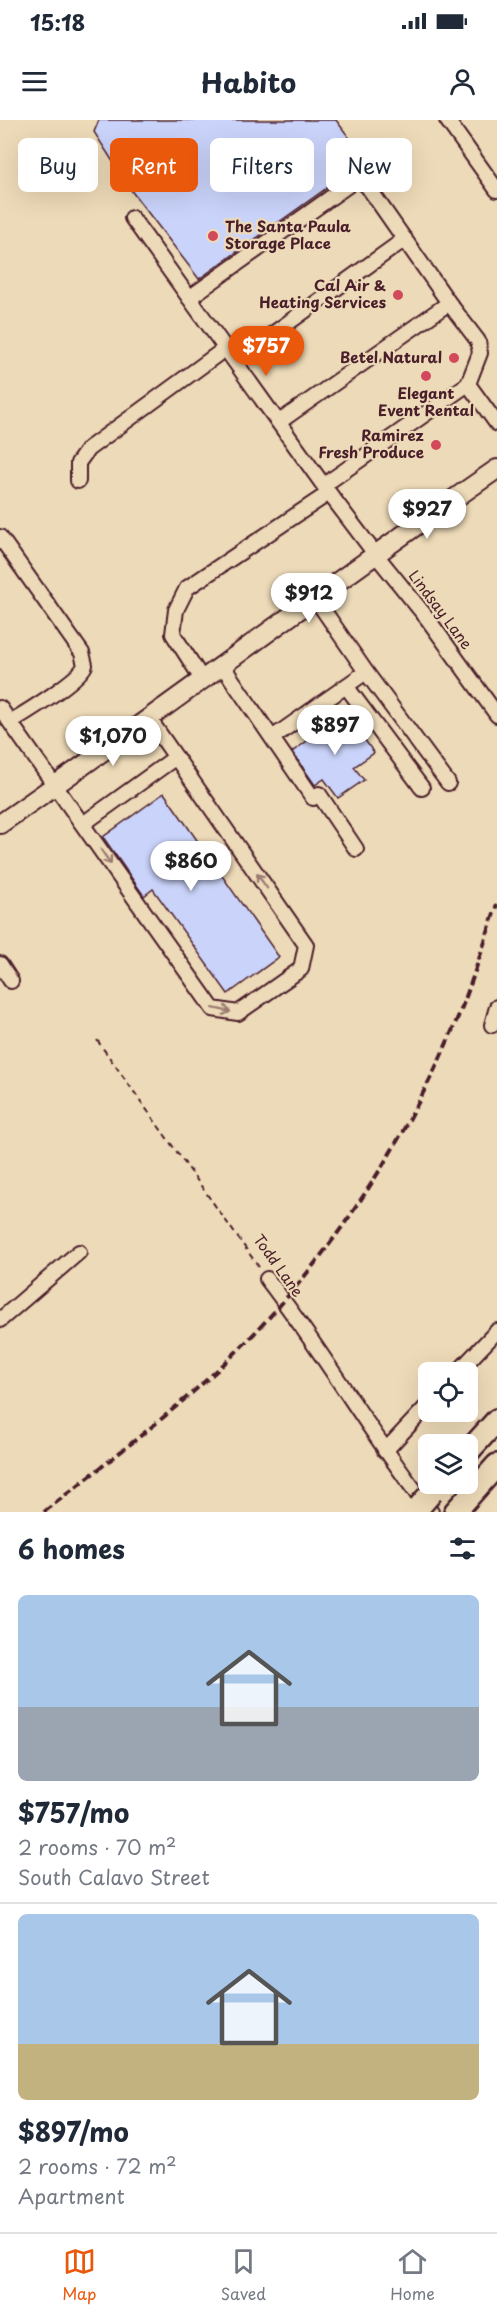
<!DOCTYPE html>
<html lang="en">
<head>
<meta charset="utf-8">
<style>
  body { margin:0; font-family:"Playpen Sans",sans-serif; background:#f6f6f7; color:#1f2937; height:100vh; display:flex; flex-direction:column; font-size:22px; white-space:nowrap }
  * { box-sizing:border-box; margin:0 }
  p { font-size:20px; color:#747a83 }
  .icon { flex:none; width:33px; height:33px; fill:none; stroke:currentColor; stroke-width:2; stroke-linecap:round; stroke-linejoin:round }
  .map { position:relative; height:1392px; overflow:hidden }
  .panel { display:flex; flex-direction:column; background:#fff; flex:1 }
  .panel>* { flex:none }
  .guide { position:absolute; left:18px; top:18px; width:462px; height:54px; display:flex; gap:12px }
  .tools { position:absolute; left:418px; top:1242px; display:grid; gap:12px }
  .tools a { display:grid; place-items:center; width:60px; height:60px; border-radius:9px; background:#fff; box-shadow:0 6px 24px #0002; font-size:30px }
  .price { position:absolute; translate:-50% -51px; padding:0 14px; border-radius:21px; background:#fff; color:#222; font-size:20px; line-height:39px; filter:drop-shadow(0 2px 3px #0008) }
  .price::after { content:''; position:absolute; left:50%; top:36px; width:18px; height:14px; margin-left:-9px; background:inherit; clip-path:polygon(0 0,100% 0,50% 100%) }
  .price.on { background:#ea580c; color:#fff }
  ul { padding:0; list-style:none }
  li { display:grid; align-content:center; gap:12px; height:318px; padding:0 18px }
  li+li { border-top:2px solid #e0e1e3 }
  li span { display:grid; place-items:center; height:186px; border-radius:9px; color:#555 }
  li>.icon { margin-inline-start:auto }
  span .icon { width:108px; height:108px; fill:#fffc; stroke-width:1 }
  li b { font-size:26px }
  h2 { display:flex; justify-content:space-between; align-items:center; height:72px; padding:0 18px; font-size:26px }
  .tag { padding:0 21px; border-radius:9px; background:#fff; box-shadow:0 6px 24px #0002; font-size:21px; line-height:54px }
  .tag.on { background:#ea580c; color:#fff }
  .status { display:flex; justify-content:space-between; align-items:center; height:42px; padding:0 30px; background:#fff; direction:ltr }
  .status svg { height:16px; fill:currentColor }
  header { display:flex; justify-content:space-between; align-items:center; height:78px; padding:0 18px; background:#fff; font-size:27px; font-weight:700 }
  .menu { display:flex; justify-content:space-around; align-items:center; height:84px; border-top:2px solid #e0e1e3; background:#fff; font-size:16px; color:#747a83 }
  .menu a { display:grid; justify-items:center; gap:3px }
  .menu .on { color:#ea580c }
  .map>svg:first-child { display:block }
  .building { fill:#cad3fa; stroke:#4a1f2b; stroke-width:1.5 }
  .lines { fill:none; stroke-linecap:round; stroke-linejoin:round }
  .minor-casing { stroke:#4a1f2b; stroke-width:18 }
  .major-casing { stroke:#4a1f2b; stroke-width:22 }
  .highway-casing { stroke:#4a1f2b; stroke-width:26 }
  .path { stroke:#4a1f2b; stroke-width:2; stroke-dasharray:6 4.5; stroke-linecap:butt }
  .minor { stroke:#eddab8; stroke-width:14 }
  .major { stroke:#eddab8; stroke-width:18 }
  .highway { stroke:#eddab8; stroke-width:21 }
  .rail { stroke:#4a1f2b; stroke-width:4; stroke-dasharray:9 4.5; stroke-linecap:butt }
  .highway-bridge-casing { stroke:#4a1f2b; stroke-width:26; stroke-linecap:butt }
  .highway-bridge { stroke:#eddab8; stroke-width:21 }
  .oneway { stroke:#9c7c72 }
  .poi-dot { fill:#d1495b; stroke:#eddab8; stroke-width:2 }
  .labels { text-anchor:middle; stroke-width:4.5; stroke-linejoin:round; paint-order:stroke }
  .poi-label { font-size:15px; font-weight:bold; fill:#4a1f2b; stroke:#eddab8; text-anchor:end }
  .street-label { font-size:15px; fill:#4a1f2b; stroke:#eddab8 }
</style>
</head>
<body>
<div class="status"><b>15:18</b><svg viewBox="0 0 49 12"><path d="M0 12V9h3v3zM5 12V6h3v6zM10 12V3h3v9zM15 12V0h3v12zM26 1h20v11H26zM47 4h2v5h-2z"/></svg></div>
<header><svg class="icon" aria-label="menu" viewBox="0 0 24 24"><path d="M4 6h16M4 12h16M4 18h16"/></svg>Habito<svg class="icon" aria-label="person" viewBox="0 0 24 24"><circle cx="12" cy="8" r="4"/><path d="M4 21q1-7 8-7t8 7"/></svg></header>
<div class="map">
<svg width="497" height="1392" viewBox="0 0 497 1392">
  <rect width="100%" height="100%" fill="#eddab8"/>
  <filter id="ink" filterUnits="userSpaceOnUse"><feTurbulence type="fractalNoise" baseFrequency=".0167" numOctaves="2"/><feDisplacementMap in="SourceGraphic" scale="12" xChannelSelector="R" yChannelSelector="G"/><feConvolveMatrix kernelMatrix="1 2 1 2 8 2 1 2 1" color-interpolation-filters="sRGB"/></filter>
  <g filter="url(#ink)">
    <path class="building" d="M99,0h237l30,40 -167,119 -66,-86 -39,-61z
      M348,596l26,37 -20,14 10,13 -26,18 -14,-19 -9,6 -23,-33 48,-35 2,3z
      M164,673l115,164 -51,37 -75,-105 -9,7 -41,-59z"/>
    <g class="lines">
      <g class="minor-casing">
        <path id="minor" d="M447,0l50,70
          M132,98l197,275 47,62 51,63 70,97
          M189,178l165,-117h7l7,6 81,116 -170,119
          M235,241l170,-122
          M468,264l29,40
          M78,361v-18l10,-14 138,-101
          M324,365l144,-101 12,-31 -2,-12 -29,-38
          M0,417l82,116 3,12
          M315,478l51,74 82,111
          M222,545l91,133 6,-4 37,55
          M202,559l-29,-45 3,-24 11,-22 142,-95
          M346,566l76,102
          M0,588l213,301 25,4 63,-44 5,-24 -156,-225
          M10,602c15,-9 71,-43 75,-57
          M272,618l94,-66
          M83,704l93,-67
          M0,844l11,17
          M492,905l5,-18
          M267,1159c58,75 105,158 164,233
          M0,1200l79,-68
          M458,1252l39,-41
          M385,1331l44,-47"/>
      </g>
      <g class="major-casing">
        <path id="major" d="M0,704c167,-116 329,-239 497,-355"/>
      </g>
      <g class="highway-casing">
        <path id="highway" d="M468,1332l29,-32
          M455,1392l42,-47"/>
      </g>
      <path class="path" d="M97,920l164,230"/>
      <use href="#minor" class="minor"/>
      <use href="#major" class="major"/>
      <use href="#highway" class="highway"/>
      <path class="rail" d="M44,1392c63,-50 128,-98 186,-154 100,-98 177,-216 230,-346 14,-35 25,-72 37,-108"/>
      <g class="highway-bridge-casing">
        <path id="highway-bridge" d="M419,1387l13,-15"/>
      </g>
      <use href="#highway-bridge" class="highway-bridge"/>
    </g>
    <defs><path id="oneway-shaft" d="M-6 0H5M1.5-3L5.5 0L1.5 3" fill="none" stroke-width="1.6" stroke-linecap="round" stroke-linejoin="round" transform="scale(1.5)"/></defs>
    <g class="oneway">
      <use href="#oneway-shaft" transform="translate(106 737) rotate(55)"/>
      <use href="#oneway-shaft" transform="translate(262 761) rotate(-125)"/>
      <use href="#oneway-shaft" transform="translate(222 890) rotate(12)"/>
    </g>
  </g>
  <g class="poi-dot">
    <circle cx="213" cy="116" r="6"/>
    <circle cx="398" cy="175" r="6"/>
    <circle cx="454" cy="238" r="6"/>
    <circle cx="426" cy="256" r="6"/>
    <circle cx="436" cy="325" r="6"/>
  </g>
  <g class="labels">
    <g class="poi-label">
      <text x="225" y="112" text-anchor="start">The Santa Paula<tspan x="225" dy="17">Storage Place</tspan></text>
      <text x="386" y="171">Cal Air &amp;<tspan x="386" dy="17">Heating Services</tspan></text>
      <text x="442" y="243">Betel Natural</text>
      <text x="426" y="279" text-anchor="middle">Elegant<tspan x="426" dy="17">Event Rental</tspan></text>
      <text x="424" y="321">Ramirez<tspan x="424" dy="17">Fresh Produce</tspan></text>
    </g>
    <g class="street-label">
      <text transform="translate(440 490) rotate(53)" y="5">Lindsay Lane</text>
      <text transform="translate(278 1146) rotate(54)" y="5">Todd Lane</text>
    </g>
  </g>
</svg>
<div class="tools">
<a><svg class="icon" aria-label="locate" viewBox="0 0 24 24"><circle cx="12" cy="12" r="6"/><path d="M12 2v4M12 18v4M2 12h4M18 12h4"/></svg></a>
<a><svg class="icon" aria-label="layers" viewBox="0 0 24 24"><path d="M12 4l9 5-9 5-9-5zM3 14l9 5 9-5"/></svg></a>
</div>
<b class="price on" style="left:266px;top:257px">$757</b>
<b class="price" style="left:427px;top:420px">$927</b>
<b class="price" style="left:309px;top:504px">$912</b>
<b class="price" style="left:335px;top:636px">$897</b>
<b class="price" style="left:113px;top:647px">$1,070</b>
<b class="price" style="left:191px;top:772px">$860</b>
<div class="guide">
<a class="tag">Buy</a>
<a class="tag on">Rent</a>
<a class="tag">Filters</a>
<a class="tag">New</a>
</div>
</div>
<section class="panel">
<h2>6 homes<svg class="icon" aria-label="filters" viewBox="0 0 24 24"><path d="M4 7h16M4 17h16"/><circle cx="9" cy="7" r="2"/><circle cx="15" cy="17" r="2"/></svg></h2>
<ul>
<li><span style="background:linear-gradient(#a9c7e8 60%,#9aa5b1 0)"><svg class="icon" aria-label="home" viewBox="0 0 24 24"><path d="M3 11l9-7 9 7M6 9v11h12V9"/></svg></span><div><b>$757/mo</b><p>2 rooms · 70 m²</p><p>South Calavo Street</p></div></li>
<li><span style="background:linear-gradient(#a9c7e8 70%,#c2b280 0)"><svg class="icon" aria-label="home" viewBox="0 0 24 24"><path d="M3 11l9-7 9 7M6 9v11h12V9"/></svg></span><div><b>$897/mo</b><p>2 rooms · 72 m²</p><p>Apartment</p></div></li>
</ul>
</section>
<nav class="menu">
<a class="on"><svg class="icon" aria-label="map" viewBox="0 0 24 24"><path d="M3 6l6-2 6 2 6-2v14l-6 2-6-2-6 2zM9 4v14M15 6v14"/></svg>Map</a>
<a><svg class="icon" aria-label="saved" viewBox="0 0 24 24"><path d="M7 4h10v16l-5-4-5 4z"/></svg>Saved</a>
<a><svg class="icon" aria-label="home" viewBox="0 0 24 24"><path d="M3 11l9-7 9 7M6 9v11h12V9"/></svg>Home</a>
</nav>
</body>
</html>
